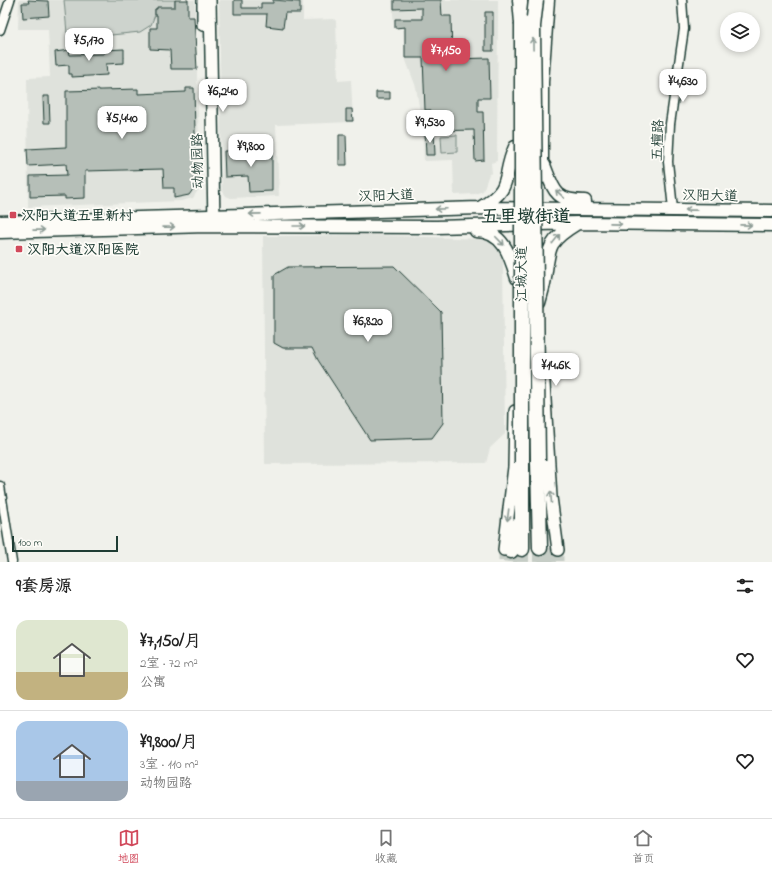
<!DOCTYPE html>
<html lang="zh">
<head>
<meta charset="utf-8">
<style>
  body { margin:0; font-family:"Indie Flower","LXGW WenKai TC",sans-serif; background:#f2f2f2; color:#222; height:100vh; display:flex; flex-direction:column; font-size:15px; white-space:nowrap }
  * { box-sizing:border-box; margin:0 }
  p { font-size:13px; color:#767676 }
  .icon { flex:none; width:22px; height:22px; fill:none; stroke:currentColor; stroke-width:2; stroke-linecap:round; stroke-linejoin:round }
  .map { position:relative; height:562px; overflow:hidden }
  .side { display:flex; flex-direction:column; background:#fff; flex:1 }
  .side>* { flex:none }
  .fabs { position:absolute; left:720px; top:12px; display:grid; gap:8px }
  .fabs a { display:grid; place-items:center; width:40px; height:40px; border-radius:50%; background:#fff; box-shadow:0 2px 6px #0003; font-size:20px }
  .scale { position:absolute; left:12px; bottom:10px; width:106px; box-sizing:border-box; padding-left:4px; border:2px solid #1f3d34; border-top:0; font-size:11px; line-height:14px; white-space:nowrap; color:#1f3d34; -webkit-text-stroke:3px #fdfcf7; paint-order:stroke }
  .price { position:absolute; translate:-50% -34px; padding:0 9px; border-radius:8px; background:#fff; color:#222; font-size:13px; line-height:26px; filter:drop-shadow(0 1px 2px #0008) }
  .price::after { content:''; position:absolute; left:50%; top:24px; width:12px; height:9px; margin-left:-6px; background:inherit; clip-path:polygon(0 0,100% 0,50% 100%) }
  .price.current { background:#d1495b; color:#fff }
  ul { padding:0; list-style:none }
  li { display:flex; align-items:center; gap:12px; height:100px; padding:0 16px }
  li+li { border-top:1px solid #e0e0e0 }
  li span { display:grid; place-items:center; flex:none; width:112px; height:80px; border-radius:12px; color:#555 }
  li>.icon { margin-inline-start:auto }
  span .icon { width:48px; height:48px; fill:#fffc; stroke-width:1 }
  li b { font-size:17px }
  h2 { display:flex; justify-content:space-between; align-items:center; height:48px; padding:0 16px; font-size:17px }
  .tabs { display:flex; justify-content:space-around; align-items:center; height:56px; border-top:1px solid #e0e0e0; background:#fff; font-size:11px; color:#767676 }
  .tabs a { display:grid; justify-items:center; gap:2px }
  .tabs .current { color:#d1495b }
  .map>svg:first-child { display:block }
  .built { fill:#dfe2dc }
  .green { fill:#cdd3cd; stroke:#768880 }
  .building { fill:#b6bfb8; stroke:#1f3d34 }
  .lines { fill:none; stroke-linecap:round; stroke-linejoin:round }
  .secondary-tunnel { stroke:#c6cdc6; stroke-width:11; stroke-dasharray:11 5.5; stroke-linecap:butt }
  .highway-tunnel { stroke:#c6cdc6; stroke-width:14; stroke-dasharray:14 7; stroke-linecap:butt }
  .street-casing { stroke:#1f3d34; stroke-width:11 }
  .secondary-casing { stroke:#1f3d34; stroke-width:14 }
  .primary-casing { stroke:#1f3d34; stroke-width:15 }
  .highway-casing { stroke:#1f3d34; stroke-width:17 }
  .street { stroke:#fdfcf7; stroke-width:8 }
  .secondary { stroke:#fdfcf7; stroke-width:11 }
  .primary { stroke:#fdfcf7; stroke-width:12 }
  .highway { stroke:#fdfcf7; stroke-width:14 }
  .highway-bridge-casing { stroke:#1f3d34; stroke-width:17; stroke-linecap:butt }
  .highway-bridge { stroke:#fdfcf7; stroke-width:14 }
  .oneway { stroke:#8e9c96 }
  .poi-dot { fill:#d1495b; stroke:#fdfcf7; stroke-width:1.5 }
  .labels { text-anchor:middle; stroke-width:3.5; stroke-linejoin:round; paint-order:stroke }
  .street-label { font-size:14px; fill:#1f3d34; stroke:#fdfcf7 }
  .poi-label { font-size:14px; font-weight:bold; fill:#1f3d34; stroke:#fdfcf7; text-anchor:start }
  .district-label { font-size:18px; font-weight:bold; fill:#1f3d34; stroke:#fdfcf7 }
</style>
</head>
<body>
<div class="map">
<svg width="772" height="562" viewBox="0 0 772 562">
  <rect width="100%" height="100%" fill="#f0f1eb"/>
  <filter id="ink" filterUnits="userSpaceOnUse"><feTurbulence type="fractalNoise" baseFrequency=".025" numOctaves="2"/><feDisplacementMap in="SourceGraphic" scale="8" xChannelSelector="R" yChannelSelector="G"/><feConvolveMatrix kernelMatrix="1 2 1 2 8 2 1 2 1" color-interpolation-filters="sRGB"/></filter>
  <g filter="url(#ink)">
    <path class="built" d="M19,0h176l5,187 -7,11 -12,3 -153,6 -1,-129 23,-1 -2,-48h-30z
      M219,0h84v20l31,-1 2,2 2,60 13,-1 2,42 -77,3 3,71 -48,2 -5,-2 -4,-6z
      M392,0h106l-1,161 -6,2 1,10 -3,1 -6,17 -8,3 -21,1 -1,-35 -29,1 -2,-36 -6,-38 -11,-29 -2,-30 -8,1 -1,-3z
      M369,235l114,4 13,5 7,14 2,176 -15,14 -4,15 -221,1 -2,-228z"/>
    <path class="green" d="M64,0h111v7l-20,2v6l-4,10 -11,7 -48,5 -25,-4z
      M457,135v17l-15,1 -1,-17z"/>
    <path class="building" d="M28,0l20,1 1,15 -26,2 -1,-15h7z
      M175,0h13v17h6l3,52h-26l-1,-19 -20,-1v-21h7v-13h-2v-6h2v-2h18z
      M234,0h8v8h19v-5h12v-3l27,2v11h-15l-2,15 -17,-2 1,-12h-33z
      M394,0h47l1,16h9l1,43 37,-1 1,40h-12v14h5l1,48 -9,1 -1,-31 -42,1 -1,-21h-6l-2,-52h-18v-31l-10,1v-9h27v-11l-28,1z
      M485,12h8v39h-8z
      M124,49v14l-18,1 1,11 -35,2v-3h-3v-9l-13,1 -1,-14 14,-2 1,5 34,-1v-4z
      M186,88h8l2,88 -2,12 -5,7 -15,3v-10h-10l-1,-19 -78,2v27l-20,1v-3l-35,1v-21l37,-1 -1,-11 -38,2 -1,-17 39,-2v-56l72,-2v5l48,-2z
      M376,92h14v7h-14z
      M43,96h6l1,27h-6z
      M346,109h6l1,12h-7z
      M425,132h9l1,23h-9z
      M339,135h7l1,30h-8z
      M272,150v41l-23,1 -1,-16 -23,1 -1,-26z
      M394,266l47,46 2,111 -11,15 -62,2 -52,-80 -6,-12h-29l-9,-5v-68l14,-8z"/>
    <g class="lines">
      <path class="secondary-tunnel" d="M504,550v12
        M558,550v12"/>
      <path class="highway-tunnel" d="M550,548v14
        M510,562l1,-11
        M522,562v-13
        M540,562v-14"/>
      <g class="street-casing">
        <path id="street" d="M0,30l10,-30
          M673,209l-5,-47 2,-38 14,-95 -2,-29
          M0,486l12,76"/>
      </g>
      <g class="secondary-casing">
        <path id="secondary" d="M203,0v25
          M210,0l4,223
          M543,367l8,130 7,53
          M504,550l10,-83 1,-56"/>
      </g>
      <g class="primary-casing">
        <path id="primary" d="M544,165c10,26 11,36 41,36
          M542,177v-95l6,-82
          M480,208c35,-21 21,-30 35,-61
          M0,222l480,-14 292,3
          M476,231c27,0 34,24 41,47
          M0,232l206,-6 231,1 140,-4 195,2
          M539,303c2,-8 5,-17 6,-25 4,-31 3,-37 31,-54"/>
      </g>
      <g class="highway-casing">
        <path id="highway" d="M520,0l2,23
          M538,461l2,87
          M522,464v85
          M511,551l5,-25"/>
      </g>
      <use href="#street" class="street"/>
      <use href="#secondary" class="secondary"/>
      <use href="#primary" class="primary"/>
      <use href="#highway" class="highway"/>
      <g class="highway-bridge-casing">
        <path id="highway-bridge" d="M536,0l-3,26 5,435
          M522,23v441"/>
      </g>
      <use href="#highway-bridge" class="highway-bridge"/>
    </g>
    <defs><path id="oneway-shaft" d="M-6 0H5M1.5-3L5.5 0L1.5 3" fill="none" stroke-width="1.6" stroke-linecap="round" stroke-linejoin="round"/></defs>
    <g class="oneway">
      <use href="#oneway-shaft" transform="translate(533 44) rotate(-91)"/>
      <use href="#oneway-shaft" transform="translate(560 194) rotate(-137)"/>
      <use href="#oneway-shaft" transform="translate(441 209) rotate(178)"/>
      <use href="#oneway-shaft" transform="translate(691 210) rotate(-179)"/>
      <use href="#oneway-shaft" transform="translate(255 214) rotate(179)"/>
      <use href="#oneway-shaft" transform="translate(616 224) rotate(1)"/>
      <use href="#oneway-shaft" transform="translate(746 225) rotate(1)"/>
      <use href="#oneway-shaft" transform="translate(299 226)"/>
      <use href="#oneway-shaft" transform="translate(169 227) rotate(-1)"/>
      <use href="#oneway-shaft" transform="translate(39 230) rotate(-1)"/>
      <use href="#oneway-shaft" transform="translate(556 239) rotate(-51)"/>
      <use href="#oneway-shaft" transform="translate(500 241) rotate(46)"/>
      <use href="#oneway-shaft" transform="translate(551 497) rotate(-95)"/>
      <use href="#oneway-shaft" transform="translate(508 515) rotate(97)"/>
    </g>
  </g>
  <g class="poi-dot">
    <rect x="9" y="211" width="8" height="8" rx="2"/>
    <rect x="15" y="245" width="8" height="8" rx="2"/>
  </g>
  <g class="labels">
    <g class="street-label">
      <text transform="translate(657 140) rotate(-88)" y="5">五檀路</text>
      <text transform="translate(197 161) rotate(-91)" y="5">动物园路</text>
      <text transform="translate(386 195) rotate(-2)" y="5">汉阳大道</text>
      <text transform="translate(710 195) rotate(1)" y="5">汉阳大道</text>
      <text transform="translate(521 274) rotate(-90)" y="5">江城大道</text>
    </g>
    <g class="poi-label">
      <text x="21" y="220">汉阳大道五里新村</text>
      <text x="27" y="254">汉阳大道汉阳医院</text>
    </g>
    <g class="district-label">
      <text x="526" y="222">五里墩街道</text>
    </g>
  </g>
</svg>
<div class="fabs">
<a><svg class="icon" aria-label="layers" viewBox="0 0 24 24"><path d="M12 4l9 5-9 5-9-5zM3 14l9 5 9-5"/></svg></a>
</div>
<div class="scale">100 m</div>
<b class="price" style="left:89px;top:62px">¥5,170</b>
<b class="price current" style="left:446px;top:72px">¥7,150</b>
<b class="price" style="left:683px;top:103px">¥4,630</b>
<b class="price" style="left:223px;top:113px">¥6,240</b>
<b class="price" style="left:122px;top:140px">¥5,440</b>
<b class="price" style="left:430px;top:144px">¥9,530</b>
<b class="price" style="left:251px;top:168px">¥9,800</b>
<b class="price" style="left:368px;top:343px">¥6,820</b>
<b class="price" style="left:556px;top:387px">¥14.6K</b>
</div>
<section class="side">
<h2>9套房源<svg class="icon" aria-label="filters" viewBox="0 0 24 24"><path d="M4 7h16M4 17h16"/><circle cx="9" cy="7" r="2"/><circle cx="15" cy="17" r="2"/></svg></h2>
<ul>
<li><span style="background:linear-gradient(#dfe7d0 65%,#c2b280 0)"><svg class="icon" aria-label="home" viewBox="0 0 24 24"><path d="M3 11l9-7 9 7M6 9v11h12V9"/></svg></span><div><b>¥7,150/月</b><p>2室 · 72 m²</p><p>公寓</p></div><svg class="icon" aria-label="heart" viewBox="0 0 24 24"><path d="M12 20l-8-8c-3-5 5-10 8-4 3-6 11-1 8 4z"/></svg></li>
<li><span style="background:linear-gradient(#a9c7e8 75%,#9aa5b1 0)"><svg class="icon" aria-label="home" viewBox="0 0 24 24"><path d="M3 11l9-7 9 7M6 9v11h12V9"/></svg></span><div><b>¥9,800/月</b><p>3室 · 110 m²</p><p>动物园路</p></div><svg class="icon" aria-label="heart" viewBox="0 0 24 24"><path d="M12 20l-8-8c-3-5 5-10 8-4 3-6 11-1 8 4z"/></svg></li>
</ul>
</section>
<nav class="tabs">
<a class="current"><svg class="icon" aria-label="map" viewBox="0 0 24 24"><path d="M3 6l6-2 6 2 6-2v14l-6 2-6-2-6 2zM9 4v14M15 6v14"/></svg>地图</a>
<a><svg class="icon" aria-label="saved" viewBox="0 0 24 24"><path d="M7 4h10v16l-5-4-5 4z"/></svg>收藏</a>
<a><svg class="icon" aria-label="home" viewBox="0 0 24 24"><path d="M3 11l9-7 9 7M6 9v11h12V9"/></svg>首页</a>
</nav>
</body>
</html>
